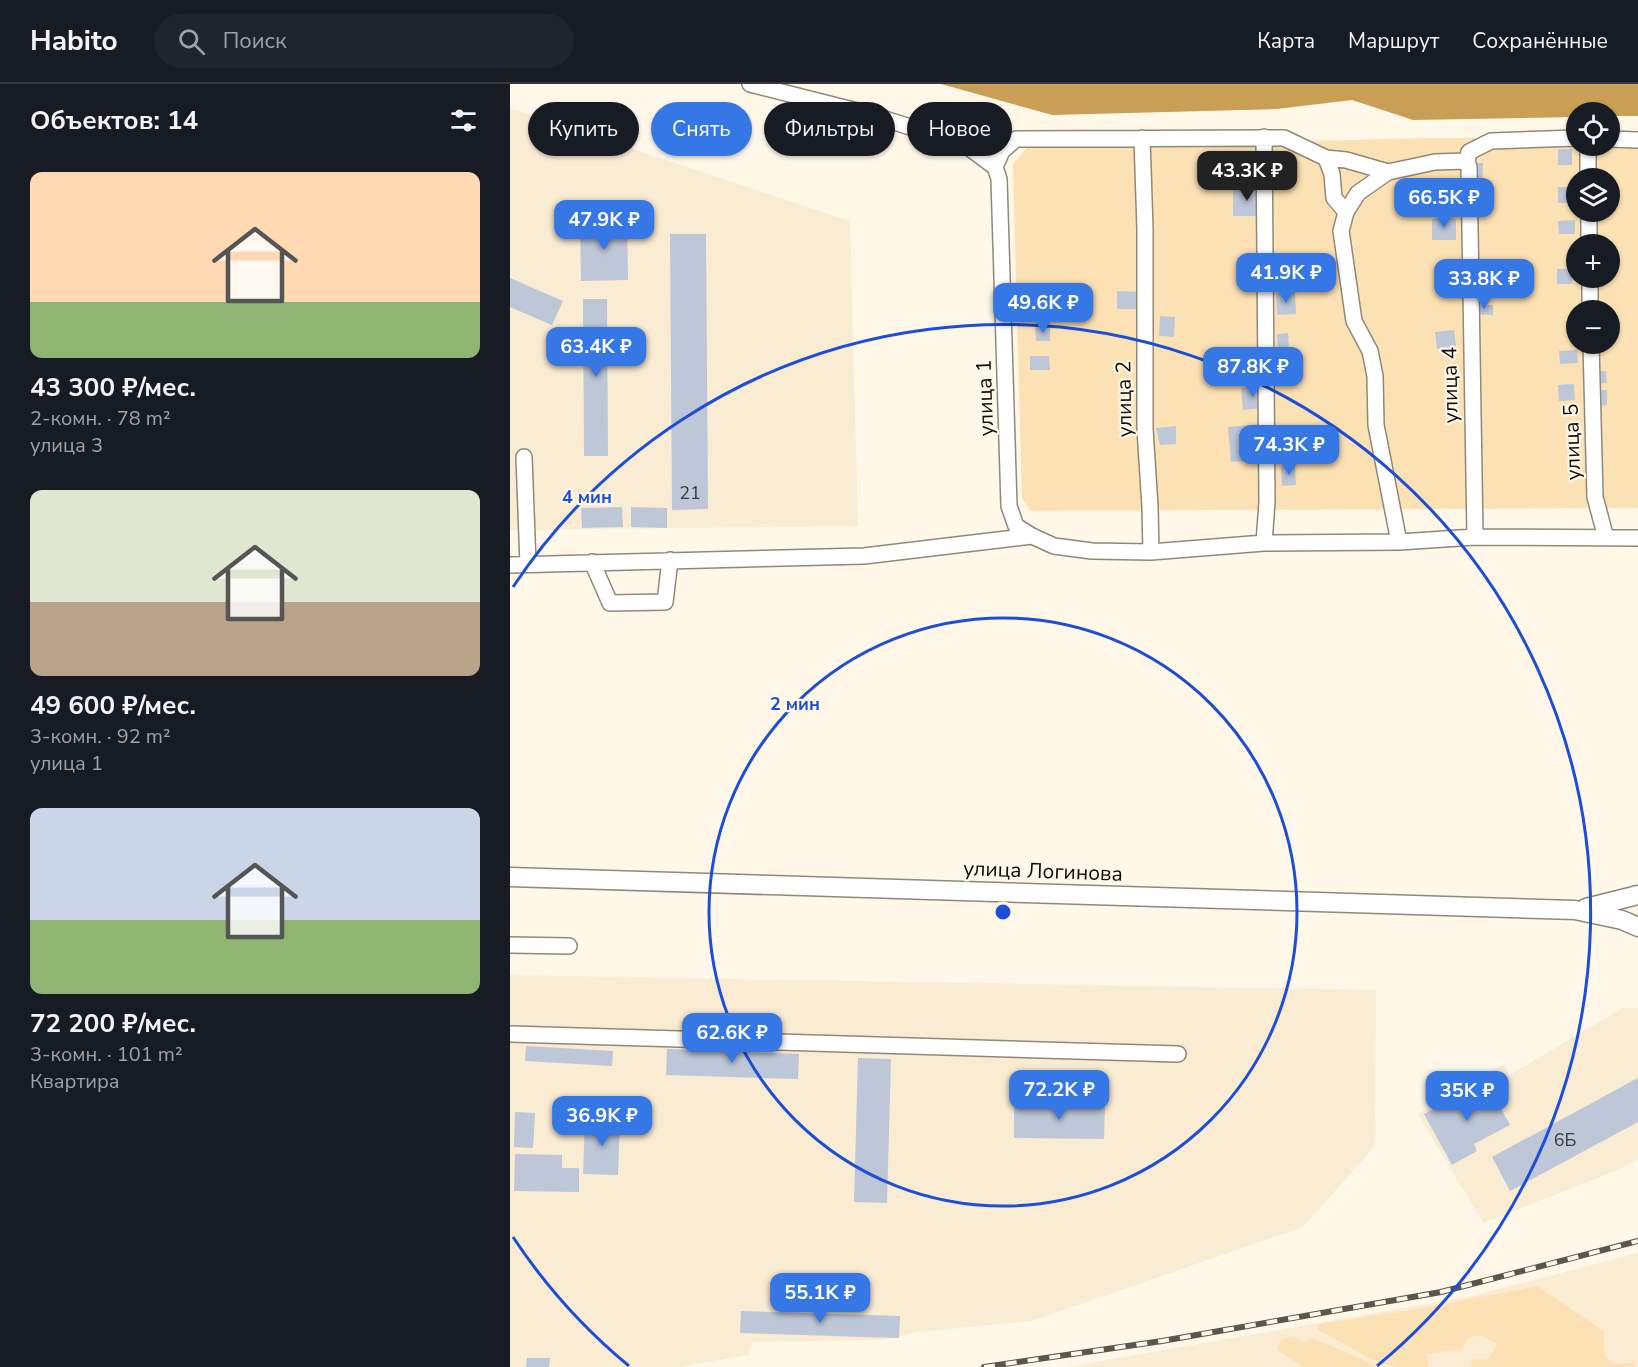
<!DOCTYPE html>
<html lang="ru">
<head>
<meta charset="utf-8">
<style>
  body { margin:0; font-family:"Nunito Sans",sans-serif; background:#20242c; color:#f1f3f6; height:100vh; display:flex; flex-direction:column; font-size:22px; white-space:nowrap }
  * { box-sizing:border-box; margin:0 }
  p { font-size:20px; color:#9ea1a6 }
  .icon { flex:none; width:33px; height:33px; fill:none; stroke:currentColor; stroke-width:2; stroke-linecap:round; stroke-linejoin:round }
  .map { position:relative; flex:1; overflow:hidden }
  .side { display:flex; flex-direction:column; background:#171b24; width:510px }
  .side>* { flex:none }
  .banner { position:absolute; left:18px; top:18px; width:570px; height:54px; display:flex; gap:12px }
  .buttons { position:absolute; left:1056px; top:18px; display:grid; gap:12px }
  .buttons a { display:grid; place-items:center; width:54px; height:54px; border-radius:50%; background:#171b24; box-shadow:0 2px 4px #0004; font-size:30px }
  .price { position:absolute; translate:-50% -51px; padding:0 14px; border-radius:12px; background:#3477e5; color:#fff; font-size:20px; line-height:39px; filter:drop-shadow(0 2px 3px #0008) }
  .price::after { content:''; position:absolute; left:50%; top:36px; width:18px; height:14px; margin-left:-9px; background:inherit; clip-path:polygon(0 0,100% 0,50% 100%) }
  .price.selected { background:#222; color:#fff }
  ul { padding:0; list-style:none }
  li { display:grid; align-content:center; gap:12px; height:318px; padding:0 30px }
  li span { display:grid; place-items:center; height:186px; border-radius:12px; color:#555 }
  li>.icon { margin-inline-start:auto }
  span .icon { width:108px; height:108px; fill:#fffc; stroke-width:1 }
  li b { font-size:26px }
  h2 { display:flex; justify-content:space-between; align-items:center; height:72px; padding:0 30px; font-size:26px }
  .tag { padding:0 21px; border-radius:27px; background:#171b24; box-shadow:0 2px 4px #0004; font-size:21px; line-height:54px }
  .tag.selected { background:#3477e5; color:#fff }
  header { display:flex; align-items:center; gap:36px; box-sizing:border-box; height:84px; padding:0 30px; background:#171b24; border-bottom:2px solid #363941 }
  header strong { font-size:28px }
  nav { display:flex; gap:33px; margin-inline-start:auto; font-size:21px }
  .search { width:420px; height:54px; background:#20242c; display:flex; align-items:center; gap:15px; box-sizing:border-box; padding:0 21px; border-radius:33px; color:#9ea1a6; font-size:22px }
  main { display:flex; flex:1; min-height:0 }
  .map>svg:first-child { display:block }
  .built { fill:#faebd3 }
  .green { fill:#fce1b4; fill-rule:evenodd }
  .water { fill:#c99f55 }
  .building { fill:#bdc7d8 }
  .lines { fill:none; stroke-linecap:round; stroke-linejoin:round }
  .minor-casing { stroke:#918878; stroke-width:18 }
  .major-casing { stroke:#918878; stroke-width:21 }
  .minor { stroke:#fff; stroke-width:15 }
  .major { stroke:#fff; stroke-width:18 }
  .rail-casing { stroke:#5b554d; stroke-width:6 }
  .rail { stroke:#fff7e8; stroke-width:4; stroke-dasharray:11; stroke-linecap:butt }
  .ring { fill:none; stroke:#1d4ed8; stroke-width:3 }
  .labels { text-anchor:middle; stroke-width:4.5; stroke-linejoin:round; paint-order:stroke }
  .number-label { font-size:18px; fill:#3a3a3a }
  .street-label { font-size:21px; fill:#0f0b06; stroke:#fff7e8 }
  .centre { fill:#1d4ed8; stroke:#fff7e8; stroke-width:3 }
  .ring-label { font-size:18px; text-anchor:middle; font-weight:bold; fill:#1d4ed8; stroke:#fff7e8; stroke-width:4.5; stroke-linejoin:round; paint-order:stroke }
</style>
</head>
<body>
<header>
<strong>Habito</strong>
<div class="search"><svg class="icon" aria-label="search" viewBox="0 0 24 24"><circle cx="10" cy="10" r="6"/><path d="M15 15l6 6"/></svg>Поиск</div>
<nav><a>Карта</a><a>Маршрут</a><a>Сохранённые</a></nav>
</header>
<main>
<section class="side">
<h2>Объектов: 14<svg class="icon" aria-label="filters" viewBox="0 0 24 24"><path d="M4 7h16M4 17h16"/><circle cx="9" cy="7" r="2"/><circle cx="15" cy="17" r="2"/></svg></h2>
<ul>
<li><span style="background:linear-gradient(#ffd9b3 70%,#8fb573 0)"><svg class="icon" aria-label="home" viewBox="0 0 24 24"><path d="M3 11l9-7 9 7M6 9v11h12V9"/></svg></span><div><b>43 300 ₽/мес.</b><p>2-комн. · 78 m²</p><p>улица 3</p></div></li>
<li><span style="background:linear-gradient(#dfe7d0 60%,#b9a48a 0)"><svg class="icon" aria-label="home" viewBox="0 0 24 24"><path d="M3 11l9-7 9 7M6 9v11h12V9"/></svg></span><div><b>49 600 ₽/мес.</b><p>3-комн. · 92 m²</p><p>улица 1</p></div></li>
<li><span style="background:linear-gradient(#c9d6e8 60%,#8fb573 0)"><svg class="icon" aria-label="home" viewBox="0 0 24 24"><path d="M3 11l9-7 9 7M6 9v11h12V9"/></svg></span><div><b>72 200 ₽/мес.</b><p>3-комн. · 101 m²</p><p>Квартира</p></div></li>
</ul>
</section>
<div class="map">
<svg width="1128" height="1283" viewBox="0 0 1128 1283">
  <rect width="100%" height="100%" fill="#fff7e8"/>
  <path class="built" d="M0,24l340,113 8,305 -348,4z
    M0,891l866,15 -1,156 -72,81 -271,94 -114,11 -35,8 -131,2 -3,13 -71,12h-168z
    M1113,924h15v151l-17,10 -138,54 -65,-109 86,-50 5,11z
    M1128,1169v114h-571l405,-71z"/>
  <path class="green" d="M921,54h145v8h34l28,-8v370l-608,3 -8,-13 -9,-334 17,-20 236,-2zM1066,94h34v34h-34zM1066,160h34v34h-34zM1066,226h34v34h-34z
    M1027,1202l67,45v24l9,9 20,-1 2,4h-163l-1,-8h18l8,-15 -16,-9 -13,3 -7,11 -34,5 2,13h-34l-24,-8 -54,-30 3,-5 93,-14z
    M782,1253l12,5 8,-4 68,29h-77l-26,-17 3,-10z"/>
  <path class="water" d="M431,0h697v32h-28v-4h-34v5l-163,3 -61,-20 -75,9 -225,6z"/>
  <path class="building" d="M1048,65h14v16h-14z
    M963,79h10l-1,22 -10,-1z
    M1048,103h18v16h-18z
    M723,104h28v28h-28z
    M946,134v22h-24v-21z
    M1065,136v14h-16l-1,-13z
    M117,137l1,59 -47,1 -1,-59z
    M160,150h36l2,275 -36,1z
    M770,171h17l-1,18h-17z
    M1047,185h15v15h-15z
    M0,194l53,23 -11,24 -42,-18z
    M607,207l25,1v17h-25z
    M785,208l1,22 -19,1 -1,-22z
    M73,215h24l1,157h-24z
    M965,221h18v10l-18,-1z
    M650,232l15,1 -1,20 -15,-1z
    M525,243h15v14h-14z
    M944,246l2,17 -19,2 -2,-17z
    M778,249l1,16 -11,1 -1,-16z
    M1067,266l1,13 -18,1 -1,-13z
    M520,272h19l1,14h-20z
    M776,281l2,19h-10l-1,-18z
    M1085,287h11l1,12 -11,1z
    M1064,300l1,16 -16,1 -1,-16z
    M753,302l2,22 -22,2 -2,-22z
    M1085,306h12v15l-11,1z
    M752,340l3,35 -34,3 -3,-35z
    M666,342v18l-16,1 -4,-17z
    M785,381l1,20 -14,1 -1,-20z
    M112,423l1,20 -41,1 -1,-20z
    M121,423l36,1v20l-36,-1z
    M16,962l87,5 -1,15 -87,-5z
    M157,965l132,5 -1,25 -132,-4z
    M348,974l33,1 -4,144 -33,-1z
    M1128,994v44l-128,69 -18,-34z
    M976,997l24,44 -36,19 3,7 -25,14 -28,-51z
    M504,1020l91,1 -1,34 -90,-1z
    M5,1028l20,1 -2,35 -19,-1z
    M75,1035l35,1 -2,55 -35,-1z
    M5,1070l47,1v13h17v24l-65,-1z
    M231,1227l159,5 -1,22 -159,-5z
    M17,1274h23l-1,9h-23z"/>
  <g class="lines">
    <g class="minor-casing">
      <path id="minor" d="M240,0l119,30 95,30 31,23 4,12 10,327 7,20 16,10 22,10 38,5 59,1 113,-9 135,-1 76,-5 163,1
        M632,54l3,91v200l5,78 1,45
        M1100,55l28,1
        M816,74l6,16 2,24 12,14 12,-19 30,-21
        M957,77l2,6 6,370
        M485,83l7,-16 14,-12 268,-1 42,20 20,2 42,12 47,-10 32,-1 2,-9 22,-11 85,-3
        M1078,94v-32
        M836,128l-5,19 13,90 16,30 5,25 1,49 23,117
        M1079,128v32
        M1080,194v32
        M1081,260l4,153 11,41
        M14,373l4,107
        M754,459l3,-41 -3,-365
        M82,478l18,41 55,-1 5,-42
        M0,481l354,-9 168,-20
        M0,861l59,1
        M0,950l668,20"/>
    </g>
    <g class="major-casing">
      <path id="major" d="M0,793l1065,33 47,10 16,7
        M1076,824l52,-13"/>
    </g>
    <use href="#minor" class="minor"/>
    <use href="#major" class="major"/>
    <g class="rail-casing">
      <path id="rail" d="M474,1283l178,-26 279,-49 197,-51"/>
    </g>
    <use href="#rail" class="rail"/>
  </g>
  <g class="ring">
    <circle cx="493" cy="828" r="294"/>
    <path d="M119 1282A588 588 0 0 1 3 1153M3 503A588 588 0 1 1 867 1282"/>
  </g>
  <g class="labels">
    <g class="number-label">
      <text x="180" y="415">21</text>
      <text x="1055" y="1062">6Б</text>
    </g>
    <g class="street-label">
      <text transform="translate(940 301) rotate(-91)" y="7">улица 4</text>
      <text transform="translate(475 314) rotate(-92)" y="7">улица 1</text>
      <text transform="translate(614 315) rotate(-91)" y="7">улица 2</text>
      <text transform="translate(1062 358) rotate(-92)" y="7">улица 5</text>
      <text transform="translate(533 787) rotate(2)" y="7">улица Логинова</text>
    </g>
  </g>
  <circle cx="493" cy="828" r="9" class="centre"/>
  <g class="ring-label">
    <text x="77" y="419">4 мин</text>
    <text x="285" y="626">2 мин</text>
  </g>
</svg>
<div class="buttons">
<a><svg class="icon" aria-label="locate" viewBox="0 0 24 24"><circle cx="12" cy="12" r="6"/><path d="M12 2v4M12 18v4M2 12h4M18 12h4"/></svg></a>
<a><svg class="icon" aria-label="layers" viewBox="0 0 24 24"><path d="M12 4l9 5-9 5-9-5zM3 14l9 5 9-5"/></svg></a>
<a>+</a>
<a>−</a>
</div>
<b class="price selected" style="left:737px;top:118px">43.3K ₽</b>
<b class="price" style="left:934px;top:145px">66.5K ₽</b>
<b class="price" style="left:94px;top:167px">47.9K ₽</b>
<b class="price" style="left:776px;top:220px">41.9K ₽</b>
<b class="price" style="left:974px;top:226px">33.8K ₽</b>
<b class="price" style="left:533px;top:250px">49.6K ₽</b>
<b class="price" style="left:86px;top:294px">63.4K ₽</b>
<b class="price" style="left:743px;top:314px">87.8K ₽</b>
<b class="price" style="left:779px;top:392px">74.3K ₽</b>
<b class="price" style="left:222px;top:980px">62.6K ₽</b>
<b class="price" style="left:549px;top:1037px">72.2K ₽</b>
<b class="price" style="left:957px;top:1038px">35K ₽</b>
<b class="price" style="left:92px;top:1063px">36.9K ₽</b>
<b class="price" style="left:310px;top:1240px">55.1K ₽</b>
<div class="banner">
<a class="tag">Купить</a>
<a class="tag selected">Снять</a>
<a class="tag">Фильтры</a>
<a class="tag">Новое</a>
</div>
</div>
</main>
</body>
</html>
